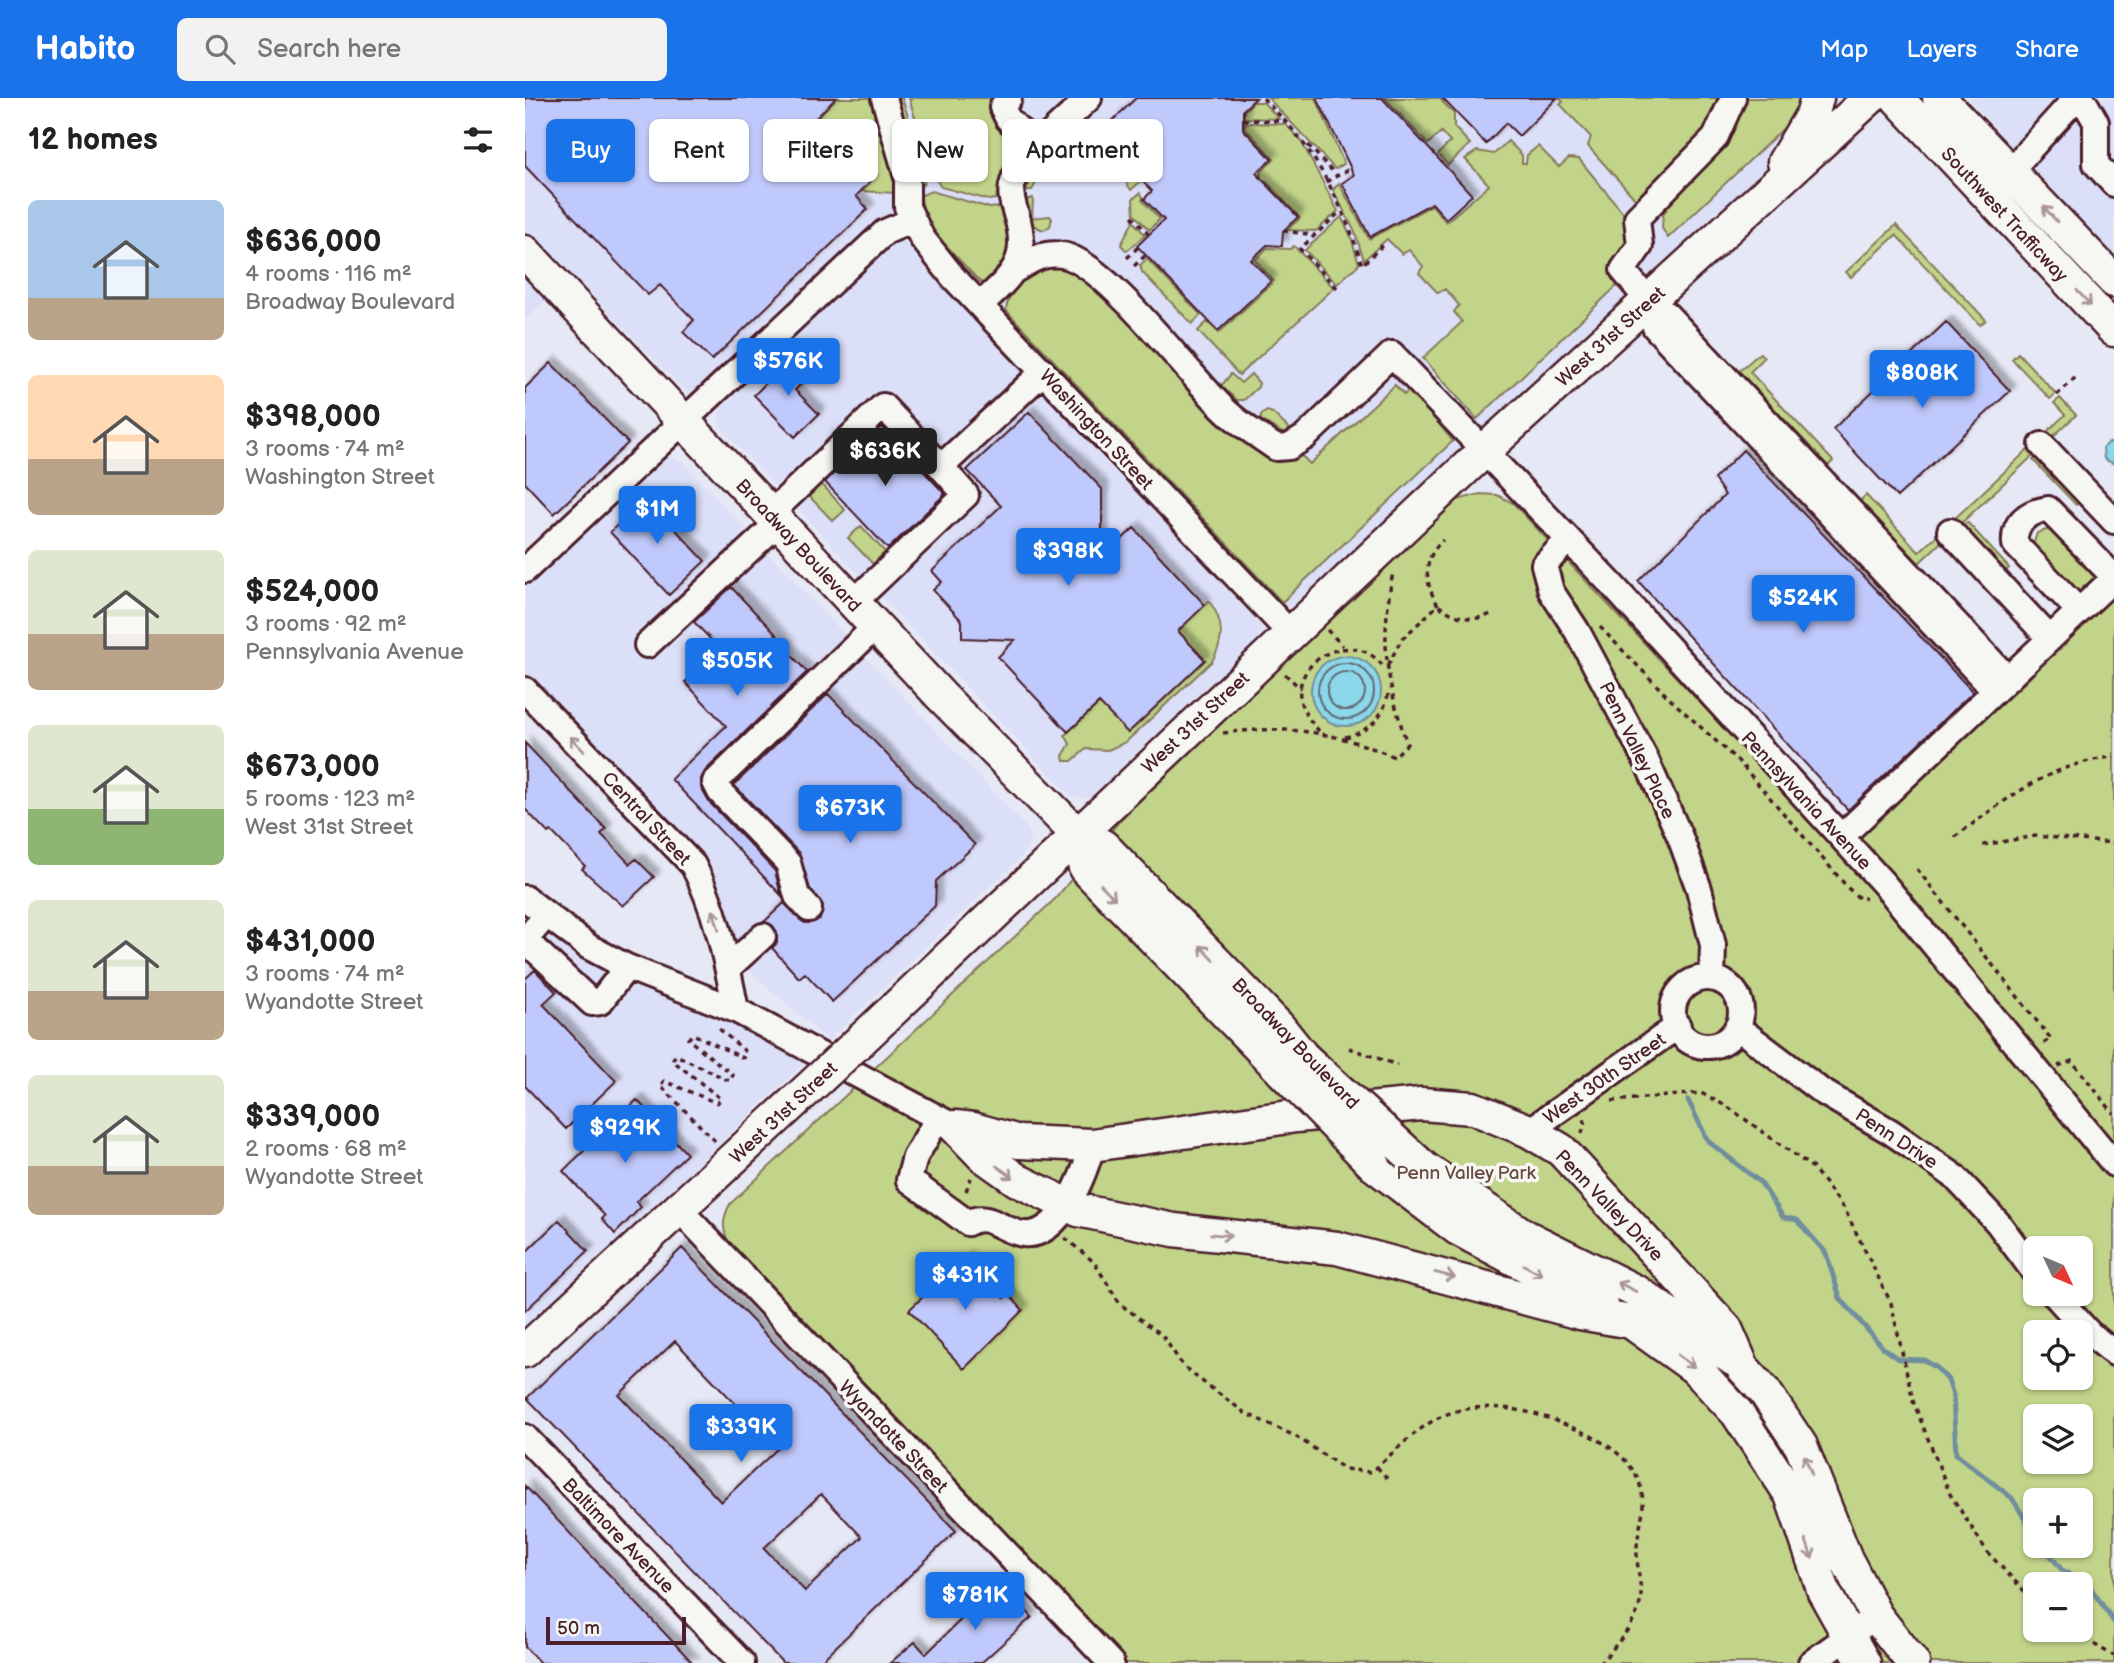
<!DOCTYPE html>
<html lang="en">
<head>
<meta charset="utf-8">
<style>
  body { margin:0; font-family:"Balsamiq Sans",sans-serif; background:#f2f2f2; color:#222; height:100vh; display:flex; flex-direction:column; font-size:26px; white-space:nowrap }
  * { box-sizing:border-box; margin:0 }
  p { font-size:23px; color:#767676 }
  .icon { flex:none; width:38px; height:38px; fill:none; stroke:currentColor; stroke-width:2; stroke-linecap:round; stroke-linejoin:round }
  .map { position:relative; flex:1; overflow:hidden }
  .panel { display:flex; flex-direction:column; background:#fff; width:525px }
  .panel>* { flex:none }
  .banner { position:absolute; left:21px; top:21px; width:665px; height:63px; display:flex; gap:14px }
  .needle { width:46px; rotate:134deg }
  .buttons { position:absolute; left:1498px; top:1138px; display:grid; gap:14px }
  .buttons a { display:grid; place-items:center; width:70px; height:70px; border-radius:10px; background:#fff; box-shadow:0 2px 5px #0004; font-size:35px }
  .scale { position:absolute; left:21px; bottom:18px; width:140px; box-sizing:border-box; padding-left:7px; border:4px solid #4a1f2b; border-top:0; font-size:19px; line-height:24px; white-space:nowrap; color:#4a1f2b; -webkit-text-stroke:5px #f6f6f2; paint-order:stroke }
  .price { position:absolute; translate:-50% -60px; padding:0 16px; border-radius:7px; background:#1a73e8; color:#fff; font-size:23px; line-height:46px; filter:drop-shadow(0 2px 4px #0008) }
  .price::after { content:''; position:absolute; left:50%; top:42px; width:21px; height:16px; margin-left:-10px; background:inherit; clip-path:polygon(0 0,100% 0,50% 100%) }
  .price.current { background:#222; color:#fff }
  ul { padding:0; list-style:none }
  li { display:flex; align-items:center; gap:21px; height:175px; padding:0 28px }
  li span { display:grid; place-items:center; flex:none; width:196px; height:140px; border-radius:10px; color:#555 }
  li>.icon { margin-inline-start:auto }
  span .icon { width:84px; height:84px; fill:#fffc; stroke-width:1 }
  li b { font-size:30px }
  h2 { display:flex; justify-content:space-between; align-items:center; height:84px; padding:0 28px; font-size:30px }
  .tag { padding:0 24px; border-radius:10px; background:#fff; box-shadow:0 2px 5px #0004; font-size:24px; line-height:63px }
  .tag.current { background:#1a73e8; color:#fff }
  header { display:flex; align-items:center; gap:42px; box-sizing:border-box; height:98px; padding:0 35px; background:#1a73e8; color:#fff }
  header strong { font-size:33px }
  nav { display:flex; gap:38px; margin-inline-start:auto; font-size:24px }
  .search { width:490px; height:63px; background:#f2f2f2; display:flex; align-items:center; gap:18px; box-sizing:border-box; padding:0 24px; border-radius:10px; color:#767676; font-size:26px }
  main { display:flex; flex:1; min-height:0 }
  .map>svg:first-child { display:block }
  .built { fill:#dbdff7 }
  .green { fill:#c1d489; stroke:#867a5a; stroke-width:2; fill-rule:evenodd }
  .water { fill:#8bd8ea; stroke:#718e9e; stroke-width:2 }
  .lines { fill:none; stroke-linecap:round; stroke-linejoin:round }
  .shore { stroke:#646977; stroke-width:2 }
  .stream { stroke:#718e9e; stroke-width:5 }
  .building { fill:#c0c9fb; stroke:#4a1f2b; stroke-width:2; fill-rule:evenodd; filter:url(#shadow) }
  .minor-casing { stroke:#4a1f2b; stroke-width:30 }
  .major-casing { stroke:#4a1f2b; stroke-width:37 }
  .path { stroke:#4a1f2b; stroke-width:3.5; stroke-dasharray:5 5; stroke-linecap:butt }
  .minor { stroke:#f6f6f2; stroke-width:24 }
  .major { stroke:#f6f6f2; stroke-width:32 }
  .major-bridge-casing { stroke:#4a1f2b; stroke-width:37; stroke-linecap:butt }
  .major-bridge { stroke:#f6f6f2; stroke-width:32 }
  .oneway { stroke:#a99598 }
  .labels { text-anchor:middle; stroke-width:7; stroke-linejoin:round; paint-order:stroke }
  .street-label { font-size:19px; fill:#4a1f2b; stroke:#f6f6f2 }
  .park-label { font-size:19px; fill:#684c42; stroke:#f6f6f2 }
</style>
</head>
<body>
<header>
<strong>Habito</strong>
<div class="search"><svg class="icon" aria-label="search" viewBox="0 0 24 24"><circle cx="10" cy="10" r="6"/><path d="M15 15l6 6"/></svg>Search here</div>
<nav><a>Map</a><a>Layers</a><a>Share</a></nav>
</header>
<main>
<section class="panel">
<h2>12 homes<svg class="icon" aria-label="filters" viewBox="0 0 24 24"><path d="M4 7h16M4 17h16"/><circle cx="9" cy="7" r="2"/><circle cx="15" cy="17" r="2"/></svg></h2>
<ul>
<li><span style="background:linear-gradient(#a9c7e8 70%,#b9a48a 0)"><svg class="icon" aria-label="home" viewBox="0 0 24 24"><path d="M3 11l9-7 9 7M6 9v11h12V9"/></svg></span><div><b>$636,000</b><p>4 rooms · 116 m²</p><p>Broadway Boulevard</p></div></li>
<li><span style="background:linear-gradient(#ffd9b3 60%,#b9a48a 0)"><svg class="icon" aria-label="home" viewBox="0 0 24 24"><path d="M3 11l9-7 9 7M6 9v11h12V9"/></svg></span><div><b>$398,000</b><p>3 rooms · 74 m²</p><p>Washington Street</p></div></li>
<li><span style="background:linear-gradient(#dfe7d0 60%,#b9a48a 0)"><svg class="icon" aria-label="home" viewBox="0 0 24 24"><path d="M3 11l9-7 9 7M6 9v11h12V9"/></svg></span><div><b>$524,000</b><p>3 rooms · 92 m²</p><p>Pennsylvania Avenue</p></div></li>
<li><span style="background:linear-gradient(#dfe7d0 60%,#8fb573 0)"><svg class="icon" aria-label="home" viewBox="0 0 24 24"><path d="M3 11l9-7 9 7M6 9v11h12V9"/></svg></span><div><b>$673,000</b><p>5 rooms · 123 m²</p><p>West 31st Street</p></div></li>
<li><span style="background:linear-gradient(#dfe7d0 65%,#b9a48a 0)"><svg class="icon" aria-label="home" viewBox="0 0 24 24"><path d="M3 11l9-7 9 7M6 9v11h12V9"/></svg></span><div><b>$431,000</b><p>3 rooms · 74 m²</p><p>Wyandotte Street</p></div></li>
<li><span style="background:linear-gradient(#dfe7d0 65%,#b9a48a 0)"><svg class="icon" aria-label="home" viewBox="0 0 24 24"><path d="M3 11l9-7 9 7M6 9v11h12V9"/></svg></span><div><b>$339,000</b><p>2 rooms · 68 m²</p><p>Wyandotte Street</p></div></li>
</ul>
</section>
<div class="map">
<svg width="1589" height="1565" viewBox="0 0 1589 1565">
  <defs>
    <filter id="shadow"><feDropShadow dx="6" dy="-6" stdDeviation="2" flood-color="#0004"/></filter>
  </defs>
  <rect width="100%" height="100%" fill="#e6e8f5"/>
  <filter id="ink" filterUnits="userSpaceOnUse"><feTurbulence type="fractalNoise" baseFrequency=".0143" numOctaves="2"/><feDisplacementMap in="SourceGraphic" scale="14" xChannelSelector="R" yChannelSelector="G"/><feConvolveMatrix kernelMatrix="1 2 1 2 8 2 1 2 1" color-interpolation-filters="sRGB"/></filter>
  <g filter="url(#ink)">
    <path class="built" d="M0,0h1328l-570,515 -327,-344 -37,-57 -225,188 -121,-125 -48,45z
      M1445,0h144v157l-142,-152z
      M379,143l8,4 145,158v6l202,214 3,10 -5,7 -169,158 -17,-2 -347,-364 -5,-13 1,-10 22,-27 145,-134z
      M143,359l13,4 347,368 2,13 -8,14 -194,184 -82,-72 -16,-33 -11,-46 -22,-37 -172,-180v-83z
      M0,819l61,45 214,92 6,7 -281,269z"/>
    <path class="green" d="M303,0h44l23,75v20l-35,-2 -56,-62z
      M372,0h5l23,73 -1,13 -3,1 -2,-18z
      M384,0h83l-4,13 28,35 -15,26 -5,27 -7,1 -48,-13 -8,-12z
      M743,0h48l28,66 -9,5z
      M860,0h54l15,16v13l16,17 -22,21 -10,-11 12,-12 -9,-10 -13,12z
      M1035,0h165l-13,31 -75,72 -49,-55 3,-9 -31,-33 3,-2z
      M1220,0h55l-10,24 -122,116 -6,-10 1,-14c33,-48 65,-49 82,-116z
      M728,4h10l16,17 -35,-1v-7z
      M574,23l13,18c-29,12 -66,20 -80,51l-6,2 6,-15 55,-53 5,4z
      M720,25l40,1 15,15 38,72 -22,20 -29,-1 13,-12 -34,-37h-5v-9l13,-13 -29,-31z
      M983,43l14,14v8h4l1,-8 11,-9 21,21 10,-9 10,1 47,57 5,11 -10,55 -144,137 -54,-61 39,-36 -8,-10 5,-7 -14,-16 -7,4 -19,-20 4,-7 -14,-16 -7,4 -15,-15 -23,21 -10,-30 -21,-40 6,-7 30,56 63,-34 14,17 43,-37 -24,-26 12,-8 17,3z
      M592,48v25l-14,-9 -15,-2z
      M597,53l18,12 -9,9 9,10 -9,8 -7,-11z
      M406,93l59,17 9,-1 11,36 -2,20 -21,20 -7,-1 -52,-56 -8,-30z
      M615,95l3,4 -1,3 18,19 -11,11 -15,-16 -1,-15z
      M508,100l-1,20 18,-2 2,3 -2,7 -7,4 -10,-5 -7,-25z
      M816,119l9,17 9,30 -22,20 -32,-34z
      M608,123l12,14 -18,16 -6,-6z
      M1371,127l90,95 -6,5 -84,-90 -45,42 -5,-5z
      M769,148l40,42 -95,87 -41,-44 9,-9 12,11 55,-52 -19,-21 12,-12 23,1z
      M622,161l54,56 -9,9 -50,-52 -2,-7z
      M532,164l29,14 133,139 82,40 9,9 85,-79 9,10 6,-6 43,52 -171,161 -276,-292c2,-25 31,-39 51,-48z
      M1235,255l4,5 -14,14 83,89 -5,5 -89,-95z
      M1493,255l38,41 -6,5 -38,-40z
      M706,276l10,9 10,-9 8,9 -1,4 -14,13h-7l-16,-14z
      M1535,300l16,17 -157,148 -59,-62 6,-6 53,57 146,-137 -11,-12z
      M742,313l6,2 16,16 -3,6 -25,-15v-5z
      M1513,357l43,46 -5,4 -43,-45z
      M296,385l24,27 -12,11 -25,-26z
      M955,396l17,1 16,8 326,348 275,-254v1066h-988l-397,-419c-7,-15 -7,-25 1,-40l326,-306 65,-79 333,-318zM1510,1150h46v45h-46zM1510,1234h46v45h-46zM1510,1318h46v45h-46zM1510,1402h46v45h-46zM1510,1486h46v45h-46z
      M1442,424l42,46 -4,4 -43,-46z
      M336,428l24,26 -12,12 -25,-26z
      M1528,430l44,44c-1,9 -9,19 -18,21l-46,-48 4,-12z
      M684,503c15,20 16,39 3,60l-86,81 -18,8 -22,-1 -14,12h-8l-1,-5 7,-12 -5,-9z"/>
    <path class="water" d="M1589,344v22l-10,-5 -1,-11 3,-4z
      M786 593a35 35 0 1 1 70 0a35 35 0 1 1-70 0Z"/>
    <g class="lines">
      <path class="shore" d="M793 593a28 28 0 1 1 56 0a28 28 0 1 1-56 0Z
        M802 593a19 19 0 1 1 38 0a19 19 0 1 1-38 0Z"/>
      <path class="stream" d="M1163,1002l20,41 53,42 22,34 14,3 29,33 14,45 43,50 15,11 26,1 13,8 11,12 5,15 3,59 56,44 23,37
        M1517,1447l20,25 28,17 24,35"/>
    </g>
    <path class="building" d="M0,0h311l-23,23 58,60 -15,15 12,13 -156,151 -29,-28 11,-12 -34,-35 -12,10 -123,-129z
      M611,0h120l-13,12v19l29,30 -16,14 42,44 -15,14 -1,15 -15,-1 -16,15 20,21 -53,50 -81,-85 27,-26 -20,-21 8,-8 -19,-19 10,-9 -21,-20 7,-6 -16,-17z
      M792,0h65l90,97 -26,24 -14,-16 -62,34 -28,-54 12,-8z
      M917,0h115l-38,38 -13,-13 -20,21z
      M1421,224l64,69 -113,106 -64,-68z
      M268,259l18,17 -16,16 24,24 -24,23 -41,-42z
      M26,265l77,80 -74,71 -29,-31v-95z
      M504,314l73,77v69l32,-30 71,77 -27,26 27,29 -77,73 -29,-30 -31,29 -70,-75 17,-17 -53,-2v-17l-29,-31 9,-8 -10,-11 69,-65 -34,-36z
      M357,329l63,67 -57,55 -63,-67z
      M1218,352l230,242 -125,118 -210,-229 87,-86 -11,-16z
      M121,400l59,63 -36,34 -59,-63z
      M206,489l57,60 -2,2 21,23 -102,99 -4,8v9l8,14 66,69 6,24 -110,-116 55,-53 -41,-44 35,-33 -26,-27z
      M303,596l147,151 -39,36 -1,25 -103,96 -27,-29 -6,5 -27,-30 5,-5v-11l-4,-6 -9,-4 20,-19 21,20 15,-4 3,-14 -13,-16 -11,-36 -65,-68z
      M0,645l81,86 -5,5 29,30 6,-5 18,18 -31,29 -41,-37 3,-3 -34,-35 -3,2 -23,-24z
      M10,872l21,22 -13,12 73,77 -50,48 -41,-43v-107z
      M112,1002l50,54 -51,48 5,5 -26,27 -13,-15 3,-3 -42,-45z
      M34,1122l29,31 -63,60v-58z
      M157,1150l274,283 -137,132h-36l-256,-265zM150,1243l103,107 -57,54 -102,-107zM296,1396l41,43 -57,54 -41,-43z
      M440,1159l39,41 4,-4 15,16 -59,59 -55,-59z
      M0,1388l168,177h-153l-15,-16z
      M474,1484l33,35 -51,46h-91l25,-21 11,12z"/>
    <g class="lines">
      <g class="minor-casing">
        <path id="minor" d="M359,0l23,79v30l15,31 31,39 337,356
          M484,0l-7,9 6,12 30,30
          M1208,0l-18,40 -78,80 3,28 -17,24 25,31 19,14 341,364
          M1557,0l14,24v42l18,20
          M1485,73l66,-73
          M492,171c14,-9 27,-17 45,-14 42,6 128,121 162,154 15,15 35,27 52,39l13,-1 16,-10 87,-83 220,231 272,299 230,280
          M1123,203l7,26 340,364
          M455,207c32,-29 51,-45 36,-91 -3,-11 -7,-21 -3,-32 11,-29 54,-62 76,-84
          M1517,347l72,76
          M245,416l113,-108 58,61 102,-95
          M1425,433l100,108
          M1043,442l-24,25 7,26 26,40 69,129 34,77 19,52 14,56 -1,33
          M0,472l360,-338 28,-12
          M329,504l112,-107 -25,-28
          M1554,513l-64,-67c-2,-22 13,-32 33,-35l66,68
          M122,547l131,-122
          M0,592l168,175c24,45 33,95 43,145
          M1316,739l273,-259
          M0,800l64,49 38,20 109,43 219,117
          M284,811l-12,-13 -9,-33 -68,-71 -5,-10 161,-156
          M20,819l-20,23 67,63 8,-1 27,-35
          M203,870l35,-32
          M1148 914a34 34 0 1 1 68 0a34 34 0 1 1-68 0Z
          M1212,929l84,64 70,41 63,44 44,47 37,50
          M413,1020l-23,39 -6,23 59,43c20,-12 35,9 56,11 36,4 62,-62 68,-89
          M1004,1033l149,-105
          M153,1110l433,455
          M1528,1195l36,40 25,20
          M0,1339l217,226
          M1286,1565l65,-47"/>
      </g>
      <g class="major-casing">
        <path id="major" d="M1372,0l217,232
          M1414,0l175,183
          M1259,64l29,-49 4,-15
          M0,154l416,444 136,138 26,12 176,181 24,30
          M552,736l8,34 198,204
          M335,943l623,-589 387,-354
          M430,1029l18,2 46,13 73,3 204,-29 125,-12 52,4 56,23 32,19 165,179 17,39 22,24 36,54 45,113 30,57 37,47
          M430,1029l27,28 35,25 61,30 96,20 163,18 243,65 51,9 64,46 42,45 54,82 33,97 40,71
          M849,1067l84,64 144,77
          M899,1070l101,68 114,57 95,67
          M0,1253l295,-273"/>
      </g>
      <path class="path" d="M738,0l22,23
        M718,22l42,1c36,39 62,94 77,144l24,-23
        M783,47l29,31
        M542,65l61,-28
        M594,81l1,-40
        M801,84l25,-14
        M607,118l17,19
        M758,133l32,4
        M602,160l11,-11
        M609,168l12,-11
        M812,190l-37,-39 41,-38
        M1532,297l20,-19
        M913,507c-14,-22 -16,-46 5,-65
        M1075,529l70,72 69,63 110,127 11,10 6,-1
        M802,532l16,16
        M863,567l13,-25 37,-35c17,13 36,18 55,8
        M760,576l16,15
        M794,633c-7,-8 -15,-17 -18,-28 -11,-44 55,-78 84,-34
        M698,635c64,-8 112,-2 171,24l13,-13c-22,-68 -27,-101 -14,-172
        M820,639c25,-5 40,-22 44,-47
        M1430,739c50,-37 95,-74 159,-80
        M1458,747l53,-9 78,7
        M1392,771l134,170 -8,5
        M824,950l48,17
        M1533,968l14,-5 42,53
        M1087,1003l89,-8 27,14 85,61 31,40 47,95 22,98 37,93 38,59 47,49
        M1057,1036l3,-15
        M190,1043l-55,-56 4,-4 53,22 4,-4 -49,-39 4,-5 54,26 3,-6 -45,-36 5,-5 50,24 3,-6 -29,-25
        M441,1093l5,-13
        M540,1140l29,24 26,42 42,31 19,28 14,13 50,37 50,23 50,33 25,3c28,-21 51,-52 87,-61 33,-8 68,-2 99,10 39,15 86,35 87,83 0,14 -5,28 -6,42 -1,16 3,32 4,48 0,26 -25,50 -40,69
        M429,1156l7,7
        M852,1369l10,11
        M1543,1531l46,27"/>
      <use href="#minor" class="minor"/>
      <use href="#major" class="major"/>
      <g class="major-bridge-casing">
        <path id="major-bridge" d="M778,959l121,111
          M758,974l91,93
          M295,980l40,-37"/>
      </g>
      <use href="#major-bridge" class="major-bridge"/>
    </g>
    <defs><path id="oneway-shaft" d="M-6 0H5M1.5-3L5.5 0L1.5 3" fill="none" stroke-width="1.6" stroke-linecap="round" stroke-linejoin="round" transform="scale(1.75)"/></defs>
    <g class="oneway">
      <use href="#oneway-shaft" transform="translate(1525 116) rotate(-133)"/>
      <use href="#oneway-shaft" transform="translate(1559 200) rotate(47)"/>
      <use href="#oneway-shaft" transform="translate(52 646) rotate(-134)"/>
      <use href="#oneway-shaft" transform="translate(583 794) rotate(46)"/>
      <use href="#oneway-shaft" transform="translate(191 822) rotate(-106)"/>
      <use href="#oneway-shaft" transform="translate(682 855) rotate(-134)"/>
      <use href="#oneway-shaft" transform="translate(480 1074) rotate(35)"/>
      <use href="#oneway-shaft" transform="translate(696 1137) rotate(6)"/>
      <use href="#oneway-shaft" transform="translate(1008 1172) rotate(28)"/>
      <use href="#oneway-shaft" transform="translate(920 1177) rotate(14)"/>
      <use href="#oneway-shaft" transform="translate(1102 1189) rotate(-153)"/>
      <use href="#oneway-shaft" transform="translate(1161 1263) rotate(36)"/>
      <use href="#oneway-shaft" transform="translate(1283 1367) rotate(-112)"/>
      <use href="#oneway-shaft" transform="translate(1284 1451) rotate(71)"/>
    </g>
  </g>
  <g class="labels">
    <g class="street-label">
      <text transform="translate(1480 116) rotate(47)" y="7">Southwest Trafficway</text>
      <text transform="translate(1085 238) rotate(-42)" y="7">West 31st Street</text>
      <text transform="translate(572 331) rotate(47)" y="7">Washington Street</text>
      <text transform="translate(274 447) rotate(47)" y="7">Broadway Boulevard</text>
      <text transform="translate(670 624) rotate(-43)" y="7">West 31st Street</text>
      <text transform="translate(1113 652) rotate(64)" y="7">Penn Valley Place</text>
      <text transform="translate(1282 702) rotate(47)" y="7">Pennsylvania Avenue</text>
      <text transform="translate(122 720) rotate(47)" y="7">Central Street</text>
      <text transform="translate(771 945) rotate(46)" y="7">Broadway Boulevard</text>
      <text transform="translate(1079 980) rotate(-35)" y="7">West 30th Street</text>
      <text transform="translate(258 1014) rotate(-43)" y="7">West 31st Street</text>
      <text transform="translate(1372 1040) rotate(33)" y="7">Penn Drive</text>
      <text transform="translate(1085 1107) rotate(46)" y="7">Penn Valley Drive</text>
      <text transform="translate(369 1338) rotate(46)" y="7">Wyandotte Street</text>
      <text transform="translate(94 1437) rotate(46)" y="7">Baltimore Avenue</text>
    </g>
    <g class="park-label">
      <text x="941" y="1081">Penn Valley Park</text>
    </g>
  </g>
</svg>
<div class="buttons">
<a><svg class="needle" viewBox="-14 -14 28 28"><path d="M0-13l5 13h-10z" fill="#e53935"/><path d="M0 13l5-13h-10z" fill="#767676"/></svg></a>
<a><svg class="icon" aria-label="locate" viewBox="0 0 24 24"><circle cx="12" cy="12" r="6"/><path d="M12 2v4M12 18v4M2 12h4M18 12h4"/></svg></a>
<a><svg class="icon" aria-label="layers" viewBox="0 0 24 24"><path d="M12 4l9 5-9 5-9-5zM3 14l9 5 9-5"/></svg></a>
<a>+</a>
<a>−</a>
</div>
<div class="scale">50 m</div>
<b class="price" style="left:263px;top:300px">$576K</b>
<b class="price" style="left:1397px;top:312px">$808K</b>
<b class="price current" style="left:360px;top:390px">$636K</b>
<b class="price" style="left:132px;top:448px">$1M</b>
<b class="price" style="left:543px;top:490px">$398K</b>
<b class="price" style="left:1278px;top:537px">$524K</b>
<b class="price" style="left:212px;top:600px">$505K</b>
<b class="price" style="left:325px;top:747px">$673K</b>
<b class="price" style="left:100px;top:1067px">$929K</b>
<b class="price" style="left:440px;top:1214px">$431K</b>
<b class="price" style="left:216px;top:1366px">$339K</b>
<b class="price" style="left:450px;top:1534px">$781K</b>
<div class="banner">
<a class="tag current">Buy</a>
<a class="tag">Rent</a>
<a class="tag">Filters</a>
<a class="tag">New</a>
<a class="tag">Apartment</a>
</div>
</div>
</main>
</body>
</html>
